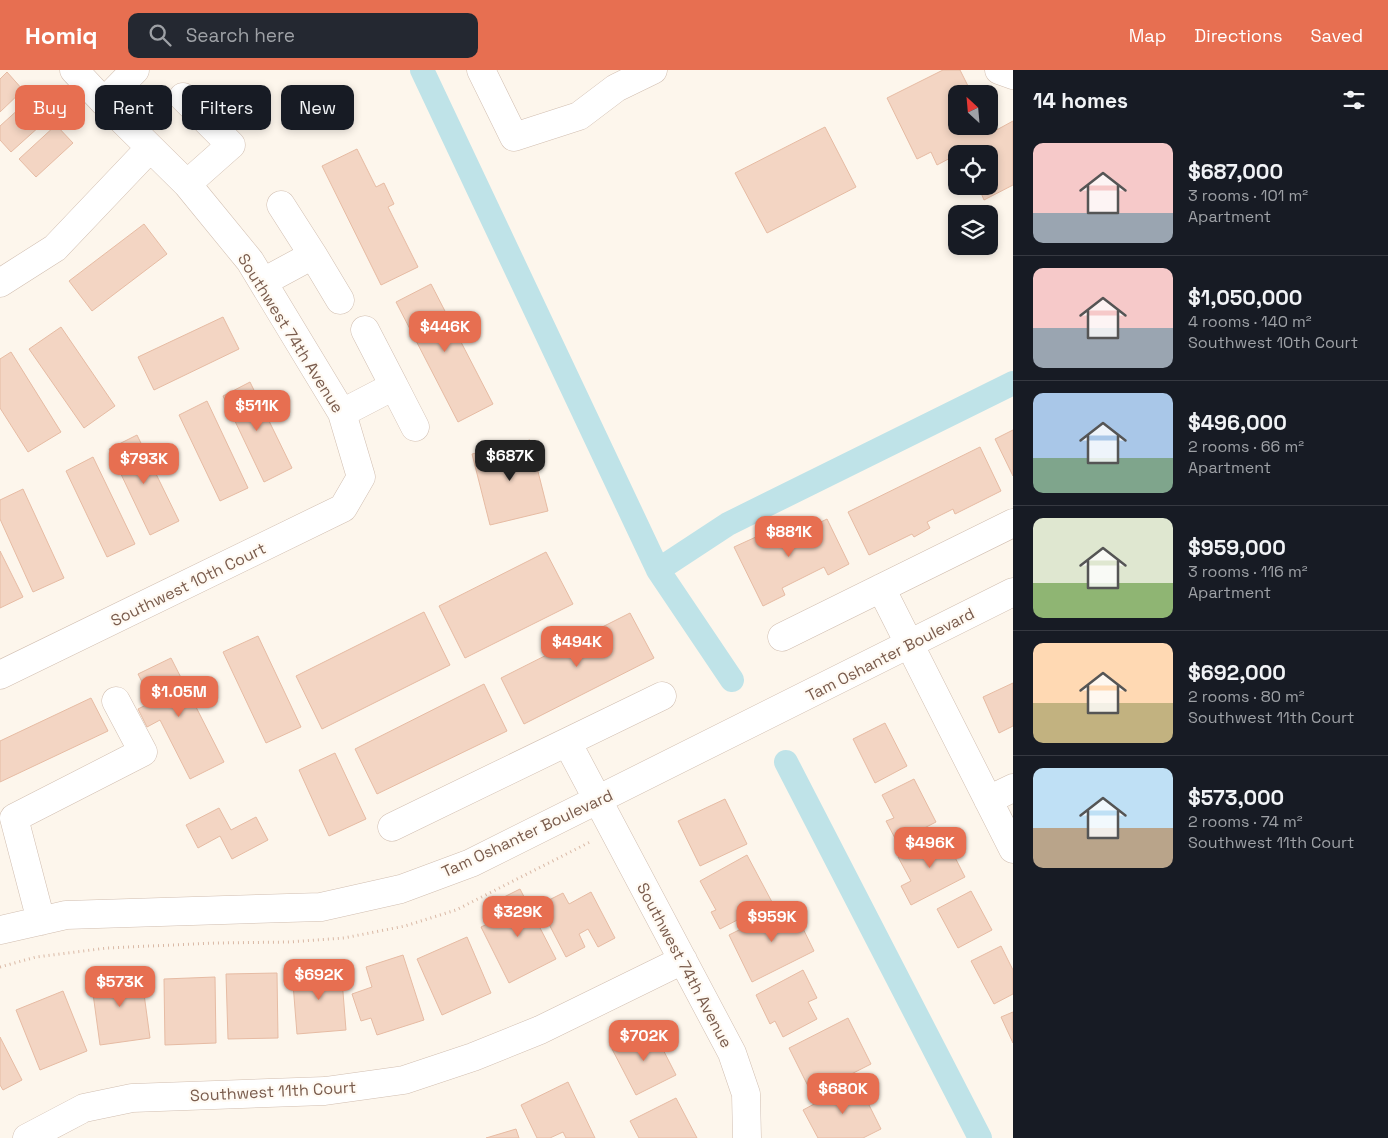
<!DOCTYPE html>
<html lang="en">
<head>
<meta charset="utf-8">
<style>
  body { margin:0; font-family:"Space Grotesk",sans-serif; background:#242831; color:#f1f3f6; height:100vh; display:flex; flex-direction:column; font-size:19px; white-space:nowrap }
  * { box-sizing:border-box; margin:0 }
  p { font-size:16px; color:#9ea1a6 }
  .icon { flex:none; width:28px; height:28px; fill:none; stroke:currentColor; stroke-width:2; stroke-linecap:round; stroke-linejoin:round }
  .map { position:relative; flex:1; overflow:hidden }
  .sheet { display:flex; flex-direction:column; background:#171b24; width:375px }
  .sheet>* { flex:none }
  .banner { position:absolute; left:15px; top:15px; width:475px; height:45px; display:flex; gap:10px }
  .needle { width:32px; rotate:334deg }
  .controls { position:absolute; left:948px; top:15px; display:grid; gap:10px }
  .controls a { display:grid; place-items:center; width:50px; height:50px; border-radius:10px; background:#171b24; box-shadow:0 2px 8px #0003; font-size:25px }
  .price { position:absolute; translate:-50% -42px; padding:0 11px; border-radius:10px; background:#e76f51; color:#fff; font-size:16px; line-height:32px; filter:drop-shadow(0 1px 2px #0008) }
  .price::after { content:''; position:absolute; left:50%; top:30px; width:15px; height:11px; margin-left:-8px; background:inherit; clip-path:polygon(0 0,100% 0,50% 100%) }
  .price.current { background:#222; color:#fff }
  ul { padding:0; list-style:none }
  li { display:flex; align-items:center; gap:15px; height:125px; padding:0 20px }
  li+li { border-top:1px solid #363941 }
  li span { display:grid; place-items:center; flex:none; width:140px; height:100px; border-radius:10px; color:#555 }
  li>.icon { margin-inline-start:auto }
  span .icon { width:60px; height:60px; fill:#fffc; stroke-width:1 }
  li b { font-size:21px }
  h2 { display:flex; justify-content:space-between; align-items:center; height:60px; padding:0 20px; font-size:21px }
  .tag { padding:0 18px; border-radius:10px; background:#171b24; box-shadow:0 2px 8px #0003; font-size:18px; line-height:45px }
  .tag.current { background:#e76f51; color:#fff }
  header { display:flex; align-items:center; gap:30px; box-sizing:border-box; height:70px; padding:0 25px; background:#e76f51; color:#fff }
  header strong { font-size:24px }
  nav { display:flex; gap:28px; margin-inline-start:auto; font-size:18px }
  .search { width:350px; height:45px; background:#242831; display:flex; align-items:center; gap:12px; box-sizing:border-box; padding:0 18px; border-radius:10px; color:#9ea1a6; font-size:19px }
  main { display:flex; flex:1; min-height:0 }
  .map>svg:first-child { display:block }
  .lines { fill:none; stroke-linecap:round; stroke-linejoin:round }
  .canal { stroke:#bfe3e8; stroke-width:24 }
  .building { fill:#f3d5c3; stroke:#e6bba3 }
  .minor-casing { stroke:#d1beb0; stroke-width:29 }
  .path { stroke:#d9b8a5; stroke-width:3; stroke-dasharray:1 4; stroke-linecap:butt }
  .minor { stroke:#fff; stroke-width:28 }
  .labels { text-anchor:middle; stroke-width:4.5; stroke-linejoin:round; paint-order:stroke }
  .street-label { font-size:16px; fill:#7a5c4d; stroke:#fffaf3 }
</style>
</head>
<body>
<header>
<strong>Homiq</strong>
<div class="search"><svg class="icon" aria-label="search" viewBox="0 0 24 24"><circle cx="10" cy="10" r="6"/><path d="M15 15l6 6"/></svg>Search here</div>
<nav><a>Map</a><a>Directions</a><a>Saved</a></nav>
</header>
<main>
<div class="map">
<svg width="1013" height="1068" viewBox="0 0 1013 1068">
  <rect width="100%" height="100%" fill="#fdf6ec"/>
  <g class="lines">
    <path class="canal" d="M422,0l236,500
      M732,610l-74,-110 70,-46 285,-141
      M786,692l194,376"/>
  </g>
  <path class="building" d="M943,0h17l12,24h-16v32h32l3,7 22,-12v64l-29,15 -6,-14h11v-32h-33v1l-19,10 -6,-13 -14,7 -30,-61z
    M7,2l16,18 -23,22v-33z
    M32,27l18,20 -39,35 -11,-12v-14z
    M56,55l17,18 -37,34 -17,-18z
    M825,57l31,60 -89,46 -32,-60z
    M357,79l19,38 8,-4 10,21 -6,3 30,60 -37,18 -59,-119z
    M144,154l23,30 -75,57 -23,-30z
    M431,214l62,120 -35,18 -62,-120z
    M223,247l16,32 -85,41 -16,-33z
    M61,257l54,79 -31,22 -55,-79z
    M11,282l50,80 -33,20 -28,-44v-49z
    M250,312l42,86 -28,14 -41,-86z
    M207,331l41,87 -28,13 -41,-86z
    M1013,360v46l-18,-37z
    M137,365l42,86 -29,14 -41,-86z
    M530,370l18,71 -58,14 -18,-71z
    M980,377l21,44 -46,23 -2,-5 -26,13 3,6 -16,9 -2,-3 -43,21 -21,-43z
    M93,387l42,87 -28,13 -41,-86z
    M23,419l41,89 -31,14 -33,-73v-19z
    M827,449l22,45 -21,11 -4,-8 -42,21 3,7 -22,11 -29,-59 46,-21 6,13z
    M0,481l23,46 -23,11z
    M546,482l27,52 -108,54 -26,-52z
    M424,542l26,53 -128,64 -26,-53z
    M630,543l24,45 -130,66 -23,-46z
    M258,566l43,91 -35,16 -43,-91z
    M171,588l53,104 -34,17 -30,-59 -13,7 -9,-18 14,-7 -14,-28z
    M1013,613v43l-14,7 -16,-36z
    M484,614l23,47 -130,63 -22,-45z
    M91,628l17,33 -108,51v-41z
    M885,653l22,43 -32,17 -22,-44z
    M335,683l31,66 -37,17 -30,-66z
    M914,709l22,43 -39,20 -11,-21 8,-3 -12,-23z
    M725,729l22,45 -47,22 -22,-45z
    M219,738l12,22 25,-13 12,23 -36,19 -12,-23 -22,12 -12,-23z
    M943,764l22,43 -54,28 -10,-19 10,-5 -13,-24z
    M747,785l25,47 -52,27 -9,-17 5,-2 -16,-29z
    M520,819l36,70 -47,24 -28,-56 23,-11 -8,-15z
    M971,821l21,39 -34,18 -21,-39z
    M591,822l24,46 -17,9 -10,-18 -9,5 6,13 -19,10 -27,-52 24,-12 6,11z
    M791,834l23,47 -62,31 -23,-47z
    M467,867l24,56 -49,22 -25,-56z
    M1001,876l12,24v24l-19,10 -23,-43z
    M403,885l21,65 -47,15 -6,-17 -10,3 -9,-27 20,-7 -6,-20z
    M341,897l5,63 -49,4 -5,-63z
    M803,900l14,28 -9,4 9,17 -34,18 -8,-16 -5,3 -14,-29z
    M141,902l9,66 -50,7 -9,-66z
    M277,903l1,65 -50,1 -2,-65z
    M215,907l1,66 -51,2 -1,-66z
    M63,921l24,60 -47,19 -24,-60z
    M1013,942v31l-12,-26z
    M848,948l23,46 -59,30 -23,-46z
    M652,958l24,47 -40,20 -24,-46z
    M0,967l22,43 -19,10 -3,-5z
    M857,1011l24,48 -18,9h-45l-15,-28z
    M568,1012l27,56h-29l-3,-6 -13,6h-13l-16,-33z
    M676,1028l21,40h-58l-9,-17z
    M516,1059l3,9h-33z"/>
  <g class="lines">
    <g class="minor-casing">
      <path id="minor" d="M481,0l33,67 65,-21 37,-28 37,-18
        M999,0l14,5
        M183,27l48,48 -44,39
        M104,32l31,-32
        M313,185l27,45
        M263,212l50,-27 -32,-50
        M0,213l55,-35 95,-100
        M394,316l21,41
        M342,343l52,-27 -29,-56
        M881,518l132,261
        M782,567l231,-114
        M0,605l343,-167 18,-31 -19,-64 -92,-152 -63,-77 -83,-82 -30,-32
        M567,672l165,311 14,41 1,44
        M988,730l25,-12
        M392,757l270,-131
        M41,851l-27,-103 129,-66 -27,-51
        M0,860l66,-15 255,-8 80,-18 70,-26 542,-271
        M27,1068l57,-30 48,-10 193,-7 79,-11 69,-23 67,-27 143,-70"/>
    </g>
    <path class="path" d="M0,897l36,-10 71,-9 109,-5 73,-1 55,-4 61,-12 51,-16 136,-69"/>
    <use href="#minor" class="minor"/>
  </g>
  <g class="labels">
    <g class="street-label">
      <text transform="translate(291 263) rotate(58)" y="6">Southwest 74th Avenue</text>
      <text transform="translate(188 514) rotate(-26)" y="6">Southwest 10th Court</text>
      <text transform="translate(890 584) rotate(-27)" y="6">Tam Oshanter Boulevard</text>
      <text transform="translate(527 763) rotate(-25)" y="6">Tam Oshanter Boulevard</text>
      <text transform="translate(685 895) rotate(62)" y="6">Southwest 74th Avenue</text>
      <text transform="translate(273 1021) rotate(-3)" y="6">Southwest 11th Court</text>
    </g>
  </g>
</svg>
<div class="controls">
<a><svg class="needle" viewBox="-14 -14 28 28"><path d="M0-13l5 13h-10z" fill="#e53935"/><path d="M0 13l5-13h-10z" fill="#9ea1a6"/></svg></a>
<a><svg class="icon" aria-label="locate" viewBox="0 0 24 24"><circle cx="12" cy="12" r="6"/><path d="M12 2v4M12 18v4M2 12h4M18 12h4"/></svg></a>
<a><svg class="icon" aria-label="layers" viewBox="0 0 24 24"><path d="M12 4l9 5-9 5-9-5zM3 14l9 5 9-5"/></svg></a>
</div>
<b class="price" style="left:445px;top:283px">$446K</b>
<b class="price" style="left:257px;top:362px">$511K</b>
<b class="price current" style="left:510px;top:412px">$687K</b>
<b class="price" style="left:144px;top:415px">$793K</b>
<b class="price" style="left:789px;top:488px">$881K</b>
<b class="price" style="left:577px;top:598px">$494K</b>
<b class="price" style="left:179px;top:648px">$1.05M</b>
<b class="price" style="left:930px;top:799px">$496K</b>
<b class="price" style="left:518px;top:868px">$329K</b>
<b class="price" style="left:772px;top:873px">$959K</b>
<b class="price" style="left:319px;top:931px">$692K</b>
<b class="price" style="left:120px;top:938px">$573K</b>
<b class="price" style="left:644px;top:992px">$702K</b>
<b class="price" style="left:843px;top:1045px">$680K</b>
<div class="banner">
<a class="tag current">Buy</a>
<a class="tag">Rent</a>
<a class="tag">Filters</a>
<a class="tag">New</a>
</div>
</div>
<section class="sheet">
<h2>14 homes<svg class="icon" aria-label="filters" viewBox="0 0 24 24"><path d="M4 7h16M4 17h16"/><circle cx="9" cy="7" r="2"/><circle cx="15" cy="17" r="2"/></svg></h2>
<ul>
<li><span style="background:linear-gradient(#f6c9c9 70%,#9aa5b1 0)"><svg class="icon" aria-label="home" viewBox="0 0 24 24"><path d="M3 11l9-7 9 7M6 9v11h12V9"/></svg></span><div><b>$687,000</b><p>3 rooms · 101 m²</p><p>Apartment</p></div></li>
<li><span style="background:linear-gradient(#f6c9c9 60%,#9aa5b1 0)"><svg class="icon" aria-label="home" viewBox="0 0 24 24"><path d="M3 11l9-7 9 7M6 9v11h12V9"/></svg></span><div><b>$1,050,000</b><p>4 rooms · 140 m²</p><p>Southwest 10th Court</p></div></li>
<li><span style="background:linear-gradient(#a9c7e8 65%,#7fa58c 0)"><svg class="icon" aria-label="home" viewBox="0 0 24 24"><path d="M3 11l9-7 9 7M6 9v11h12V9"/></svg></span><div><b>$496,000</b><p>2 rooms · 66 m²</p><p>Apartment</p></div></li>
<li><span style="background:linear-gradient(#dfe7d0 65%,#8fb573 0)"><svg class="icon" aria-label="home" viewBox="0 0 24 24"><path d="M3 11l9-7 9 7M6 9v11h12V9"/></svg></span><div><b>$959,000</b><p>3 rooms · 116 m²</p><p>Apartment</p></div></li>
<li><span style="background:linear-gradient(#ffd9b3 60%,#c2b280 0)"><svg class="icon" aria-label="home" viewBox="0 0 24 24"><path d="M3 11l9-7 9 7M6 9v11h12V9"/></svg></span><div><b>$692,000</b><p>2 rooms · 80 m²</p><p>Southwest 11th Court</p></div></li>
<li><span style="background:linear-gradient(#bfe0f5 60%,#b9a48a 0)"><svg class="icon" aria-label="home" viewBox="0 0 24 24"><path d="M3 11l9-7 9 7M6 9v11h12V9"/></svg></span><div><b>$573,000</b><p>2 rooms · 74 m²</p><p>Southwest 11th Court</p></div></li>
</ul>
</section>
</main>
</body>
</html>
